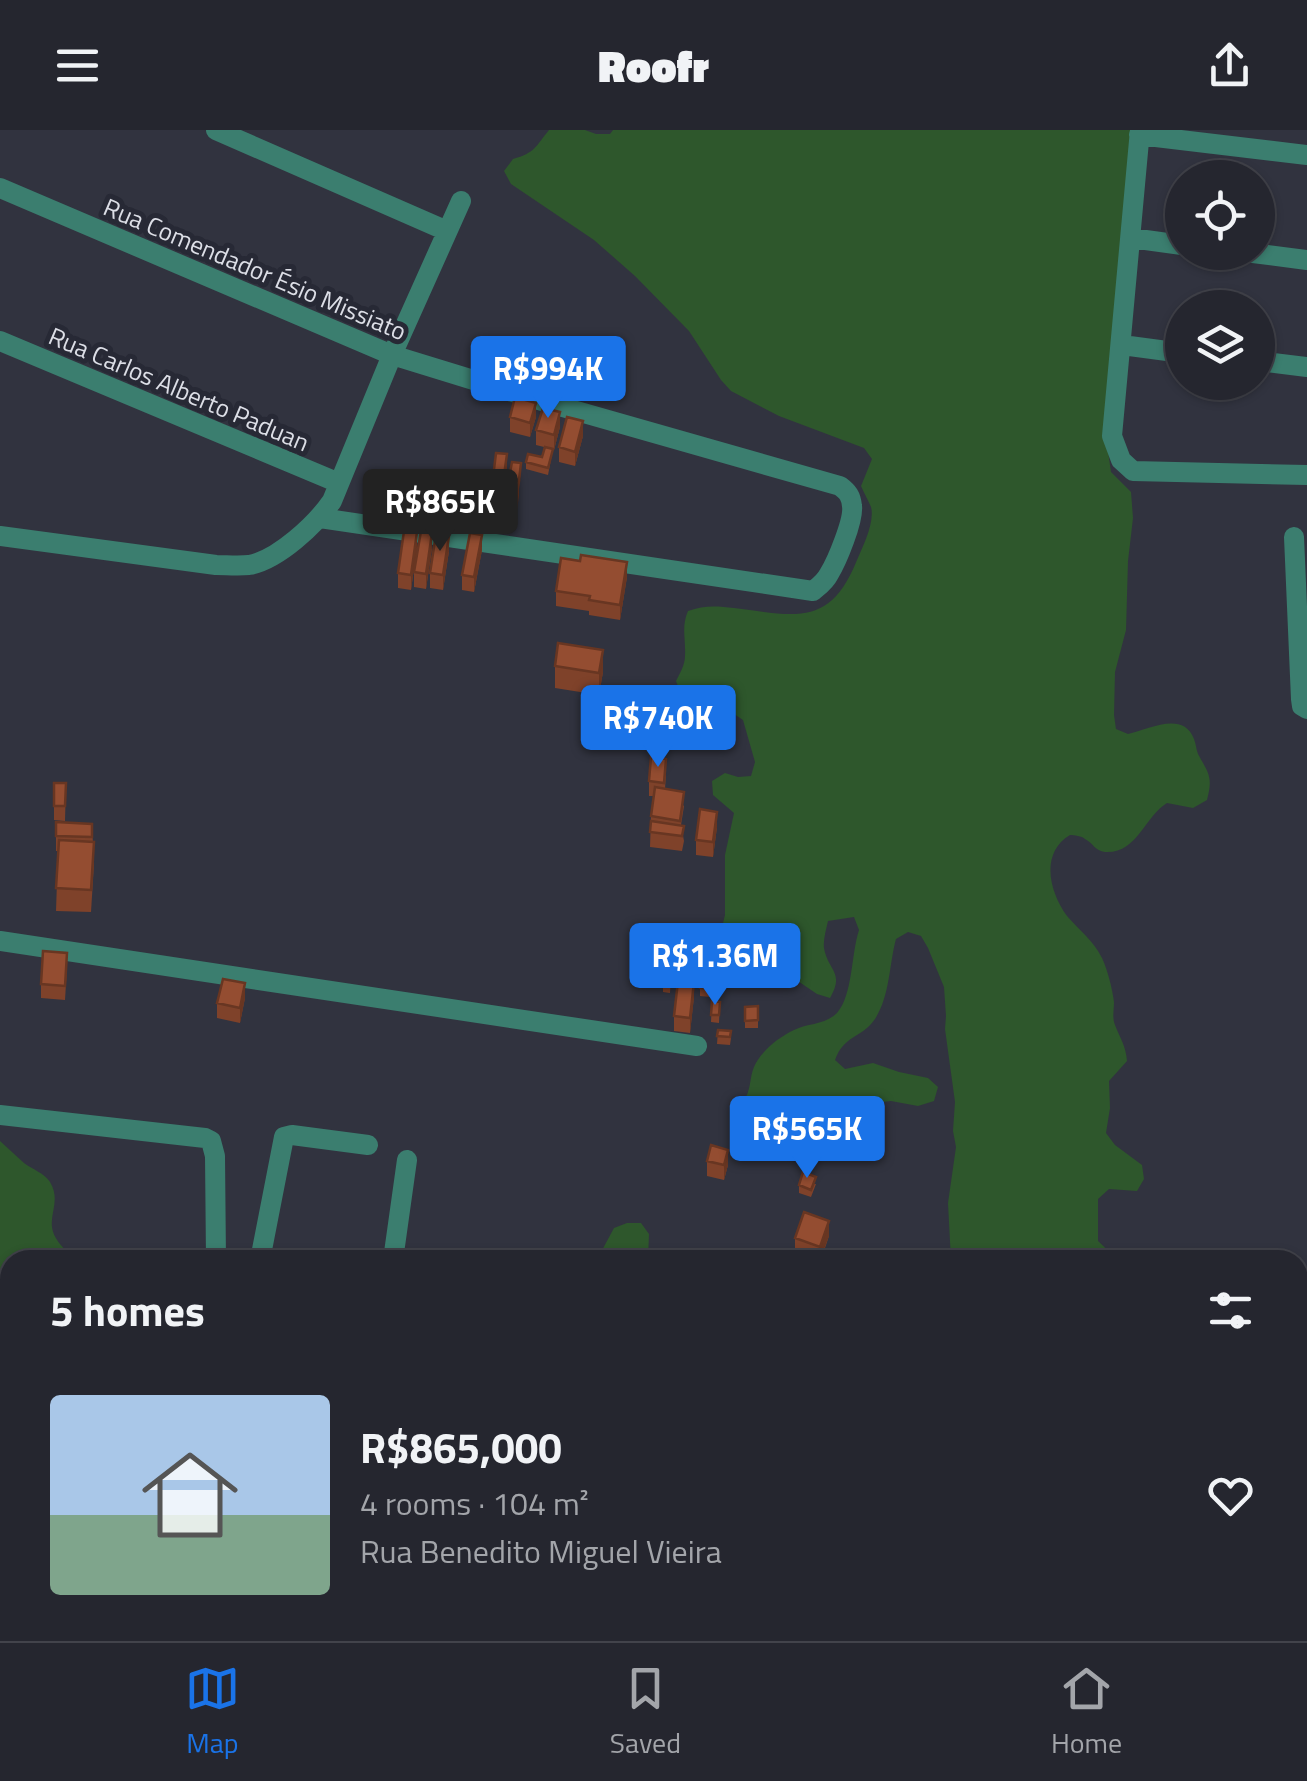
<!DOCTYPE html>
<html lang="en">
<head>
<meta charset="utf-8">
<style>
  body { margin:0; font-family:"Titillium Web",sans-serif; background:#31323b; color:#f1f3f6; height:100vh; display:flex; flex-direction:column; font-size:38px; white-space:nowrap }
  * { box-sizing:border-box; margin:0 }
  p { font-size:32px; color:#a3a5aa }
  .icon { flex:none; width:55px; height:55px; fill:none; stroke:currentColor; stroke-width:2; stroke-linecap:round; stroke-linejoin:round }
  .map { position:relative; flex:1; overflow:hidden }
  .sheet { position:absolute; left:0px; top:1120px; width:1308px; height:392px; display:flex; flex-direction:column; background:#25262f; border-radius:30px 30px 0 0; box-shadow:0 2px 8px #0004,0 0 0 2px #42434b }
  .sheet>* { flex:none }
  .buttons { position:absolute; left:1165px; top:30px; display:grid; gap:20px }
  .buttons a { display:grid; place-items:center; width:110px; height:110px; border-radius:50%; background:#25262f; box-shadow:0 2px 8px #0004,0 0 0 2px #42434b; font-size:50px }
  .price { position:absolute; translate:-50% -85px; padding:0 22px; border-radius:10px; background:#1a73e8; color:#fff; font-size:32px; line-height:65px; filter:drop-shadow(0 2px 5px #0008) }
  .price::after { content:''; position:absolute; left:50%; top:60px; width:30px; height:22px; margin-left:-15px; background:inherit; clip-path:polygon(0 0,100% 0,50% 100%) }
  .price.selected { background:#222; color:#fff }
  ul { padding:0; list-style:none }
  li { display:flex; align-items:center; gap:30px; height:250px; padding:0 50px }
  li span { display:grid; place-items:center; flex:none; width:280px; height:200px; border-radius:10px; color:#555 }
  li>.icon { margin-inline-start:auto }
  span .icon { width:120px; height:120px; fill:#fffc; stroke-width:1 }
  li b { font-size:42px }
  h2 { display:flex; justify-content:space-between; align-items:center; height:120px; padding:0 50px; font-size:42px }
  header { display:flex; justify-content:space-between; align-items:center; height:130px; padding:0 50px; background:#25262f; font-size:45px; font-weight:800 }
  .menu { display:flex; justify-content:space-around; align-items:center; height:140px; border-top:2px solid #42434b; background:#25262f; font-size:28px; color:#a3a5aa }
  .menu a { display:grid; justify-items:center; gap:5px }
  .menu .selected { color:#1a73e8 }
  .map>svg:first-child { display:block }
  .green { fill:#2e572c }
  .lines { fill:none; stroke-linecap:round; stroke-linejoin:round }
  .stream { stroke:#205064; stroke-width:5 }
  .minor { stroke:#3b7e6f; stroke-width:20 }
  .wall { fill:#7f422a }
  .shaded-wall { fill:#683622 }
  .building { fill:#944d31; stroke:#683622; stroke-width:2.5 }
  .labels { text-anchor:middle; stroke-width:10; stroke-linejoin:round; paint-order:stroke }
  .street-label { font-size:25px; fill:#dcdee6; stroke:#272935 }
</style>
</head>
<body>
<header><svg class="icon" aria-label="menu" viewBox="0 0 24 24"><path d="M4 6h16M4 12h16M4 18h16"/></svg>Roofr<svg class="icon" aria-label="share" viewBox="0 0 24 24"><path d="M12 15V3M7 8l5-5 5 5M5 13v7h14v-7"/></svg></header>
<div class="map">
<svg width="1307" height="1511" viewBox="0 0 1307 1511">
  <rect width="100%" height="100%" fill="#31333f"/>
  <path class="green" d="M549,0h36l11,4h14l3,-4h518l-24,314 4,28 20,20 2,26 -5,43 -2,69 -11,42 -1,43 2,14 12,5c20,-4 55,-24 66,5 2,5 2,10 4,15 11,20 15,23 9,46l-14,8 -26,-5c-22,13 -30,51 -62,49 -10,-1 -12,-9 -20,-13 -3,-3 -11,-4 -15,-4 -30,18 -21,56 -3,81 12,14 26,24 35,42 6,13 10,30 12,44 0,8 -2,16 1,23 5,13 11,21 12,36l-18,20 1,27 -4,25 9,12 27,20 2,14 -7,12 -28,-2 -11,10v42l20,19h-167l-3,-57 8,-56 -3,-16 2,-29 -10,-73 1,-13 -2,-29 -16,-39 -7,-12 -13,-4 -12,7c-7,26 -6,57 -21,80 -13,19 -31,16 -40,41l10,9 28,-6 26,9 29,6 10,9 -4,14 -16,5 -27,-5 -66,8 -11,6 -32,29 -25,9c-16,-6 -22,-12 -26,-29 4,-9 11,-18 15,-27 5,-10 4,-21 8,-30 7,-16 25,-30 40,-37 14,-7 31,-5 43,-17 16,-18 14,-59 22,-83l-5,-13 -26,4c-2,9 -5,19 -4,27 4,23 21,24 6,50l-13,-4 -34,-23 -14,-5 -14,1 -13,5 -14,-5 -9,-10 -1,-14 7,-28v-60l9,-42 -21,-18 -1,-14 13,-8 13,4 13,-1 4,-14 -12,-42c-7,-5 -13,-9 -22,-11 -23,-6 -36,-1 -45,-28 4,-8 9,-16 9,-25 1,-17 -4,-29 3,-45 16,-6 29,-5 46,-3 63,8 96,19 123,-48 6,-14 18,-38 14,-53 -3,-7 -7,-14 -10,-21l11,-27 -8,-11 -85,-32 -48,-25 -10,-11 -32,-49 -54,-55 -41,-36 -83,-56 -7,-13 9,-12c22,-6 23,-13 36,-29z
    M0,1011c8,7 16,15 24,22 8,6 20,10 26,19 17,29 -21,43 28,78h-68v114l-10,-7z
    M627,1093h14l8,11 -1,26h-54l6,-6 14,-26z
    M1298,1282l9,16v123l-9,8z
    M1285,1502l6,9h-515l-5,-8z
    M263,1503l460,-1 2,9h-460z"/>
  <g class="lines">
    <path class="stream" d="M1160,1502l3,9"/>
    <path class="minor" d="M216,0l231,101
      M1140,0l-28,306 9,24 12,11 174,4
      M1139,5l168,20
      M0,58l392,167 153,47 295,84c8,6 11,10 12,20 2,14 -15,55 -23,68 -4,8 -10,12 -16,17l-493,-73
      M1131,108l51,7
      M1245,122l62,8
      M0,211l339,142
      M1122,215l60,8
      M1258,231l49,6
      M0,406l216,29c10,0 22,1 33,0 29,-5 67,-41 83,-64l60,-146 69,-154
      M1294,407l7,162 1,7 5,3
      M0,811l697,105
      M0,985l205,23 6,3 4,15 1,104
      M260,1130l24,-123 8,-2 76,10
      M393,1130l14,-100
      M0,1373l10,2"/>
  </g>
  <path class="wall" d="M510,287h26l-6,20 -20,-5z
    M560,297l-6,23 -1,-1 -5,26 -22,-6v-7l16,-5 2,-10 -8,-2v-15z
    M583,306l-8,30 -16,-4v-15z
    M507,339l-7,50 -10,-2v-15z
    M521,340l-7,58 -11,-2v-15z
    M417,417l-6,43 -13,-2v-15z
    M432,418l-6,41 -12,-2v-15z
    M482,420l-8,42 -12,-2v-15z
    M449,421l-6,39 -13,-2v-15z
    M571,429l56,18 -7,43 -31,-5v-4l-33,-5v-15z
    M555,536l48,6 -4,23 -44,-7z
    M666,644l-1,15 19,17 -3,19 3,16 -2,10 -32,-4 1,-31 3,-20h-5v-15z
    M54,653h12l-1,38 -11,-1z
    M56,692l36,2 2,40 -3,48 -35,-1 2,-60h-2z
    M717,697l-4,30 -17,-2v-15z
    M672,828l-2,35 -7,-1v-15z
    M67,838l-2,32 -24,-2v-14z
    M711,854l-1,13 -10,-1v-8z
    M694,867l-4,36 -16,-2v-15z
    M245,868l-5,25 -23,-5v-15z
    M712,871l8,1 -1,21 -8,-1z
    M745,877l13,13v8h-13z
    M718,900l13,8 -1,7 -13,-1z
    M707,1031l21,4 -4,15 -17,-4z
    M816,1054l-5,13 -12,-4v-8z
    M829,1106l-8,24h-8l-18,-7v-15z"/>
  <path class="shaded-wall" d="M536,273v14l-6,20v-14z
    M560,282v15l-6,23v-15z
    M583,291v15l-8,30v-14z
    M507,324v15l-7,50v-15z
    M519,351v15l-5,32v-15z
    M417,402v15l-6,43v-15z
    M432,403v15l-6,41v-15z
    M482,405v15l-8,42v-15z
    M449,406v15l-6,39v-15z
    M627,432v15l-7,43v-15z
    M603,520v22l-4,23v-22z
    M717,682v15l-4,30v-15z
    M694,852v15l-4,36v-15z
    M245,853v15l-5,25v-15z
    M728,1020v15l-4,15v-15z
    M829,1091v15l-9,24v-13z"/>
  <path class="building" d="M515,267l21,6 -6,20 -20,-6z
    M543,278l17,4 -6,23 -18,-5z
    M567,287l16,4 -8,31 -16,-5z
    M545,317l8,2 -5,19 -22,-6 2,-8 14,3z
    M496,323l11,1 -7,50 -10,-2z
    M512,332l9,1 -2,17 -10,-2z
    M508,350l11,1 -5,32 -11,-2z
    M404,401l13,1 -6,43 -13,-2z
    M421,401l11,2 -6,41 -12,-2z
    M470,403l12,2 -8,42 -12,-2z
    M436,404l13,2 -6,39 -13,-2z
    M581,425l46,7 -7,43 -31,-5 1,-4 -34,-5 5,-33 19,3z
    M558,513l45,7 -4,23 -44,-7z
    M651,627l15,2 -2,24 -15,-2z
    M54,653h12l-1,23h-11z
    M655,657l29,5 -4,29 -29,-5z
    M700,679l17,3 -4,30 -17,-2z
    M651,691l33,5 -2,10 -32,-4z
    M56,692l36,2v13l-36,-1z
    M59,710l35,2 -3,48 -35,-2z
    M665,813h7l-2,35 -7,-1z
    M43,821l24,2 -2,33 -24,-2z
    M701,845l10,2 -1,12 -10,-1z
    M223,849l22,4 -5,25 -23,-5z
    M678,851l16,1 -4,36 -16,-2z
    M712,871l8,1 -1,13h-8z
    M758,876v14l-13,1v-14z
    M718,900l13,1 -1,6 -13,-1z
    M711,1015l17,5 -4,15 -17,-4z
    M803,1042l13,5 -5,13 -12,-5z
    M804,1082l25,9 -9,26 -25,-9z"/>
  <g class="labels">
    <g class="street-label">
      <text transform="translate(255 139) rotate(23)" y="9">Rua Comendador Ésio Missiato</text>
      <text transform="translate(179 259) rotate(23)" y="9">Rua Carlos Alberto Paduan</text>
    </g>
  </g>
</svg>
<div class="buttons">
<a><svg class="icon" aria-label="locate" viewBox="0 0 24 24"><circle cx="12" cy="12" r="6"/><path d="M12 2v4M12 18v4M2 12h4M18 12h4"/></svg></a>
<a><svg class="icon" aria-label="layers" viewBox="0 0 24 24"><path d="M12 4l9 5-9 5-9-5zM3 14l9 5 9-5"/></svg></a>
</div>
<b class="price" style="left:548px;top:291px">R$994K</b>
<b class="price selected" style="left:440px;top:424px">R$865K</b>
<b class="price" style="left:658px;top:640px">R$740K</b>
<b class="price" style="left:715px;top:878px">R$1.36M</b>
<b class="price" style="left:807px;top:1051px">R$565K</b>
<section class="sheet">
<h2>5 homes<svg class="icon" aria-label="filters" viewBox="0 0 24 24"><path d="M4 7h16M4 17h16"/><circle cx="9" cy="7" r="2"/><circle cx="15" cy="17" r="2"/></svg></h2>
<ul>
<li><span style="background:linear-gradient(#a9c7e8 60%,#7fa58c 0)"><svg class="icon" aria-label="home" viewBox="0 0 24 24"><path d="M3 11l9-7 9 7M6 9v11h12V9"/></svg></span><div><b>R$865,000</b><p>4 rooms · 104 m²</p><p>Rua Benedito Miguel Vieira</p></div><svg class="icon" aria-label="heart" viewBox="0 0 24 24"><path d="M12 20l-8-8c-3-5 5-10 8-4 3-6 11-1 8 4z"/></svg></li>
</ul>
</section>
</div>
<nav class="menu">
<a class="selected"><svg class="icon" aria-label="map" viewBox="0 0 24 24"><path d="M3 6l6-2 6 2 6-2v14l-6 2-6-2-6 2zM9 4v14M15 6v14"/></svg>Map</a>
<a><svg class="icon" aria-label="saved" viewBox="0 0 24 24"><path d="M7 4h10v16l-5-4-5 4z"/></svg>Saved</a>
<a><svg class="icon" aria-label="home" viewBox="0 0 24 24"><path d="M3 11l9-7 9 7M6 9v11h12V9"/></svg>Home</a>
</nav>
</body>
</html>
